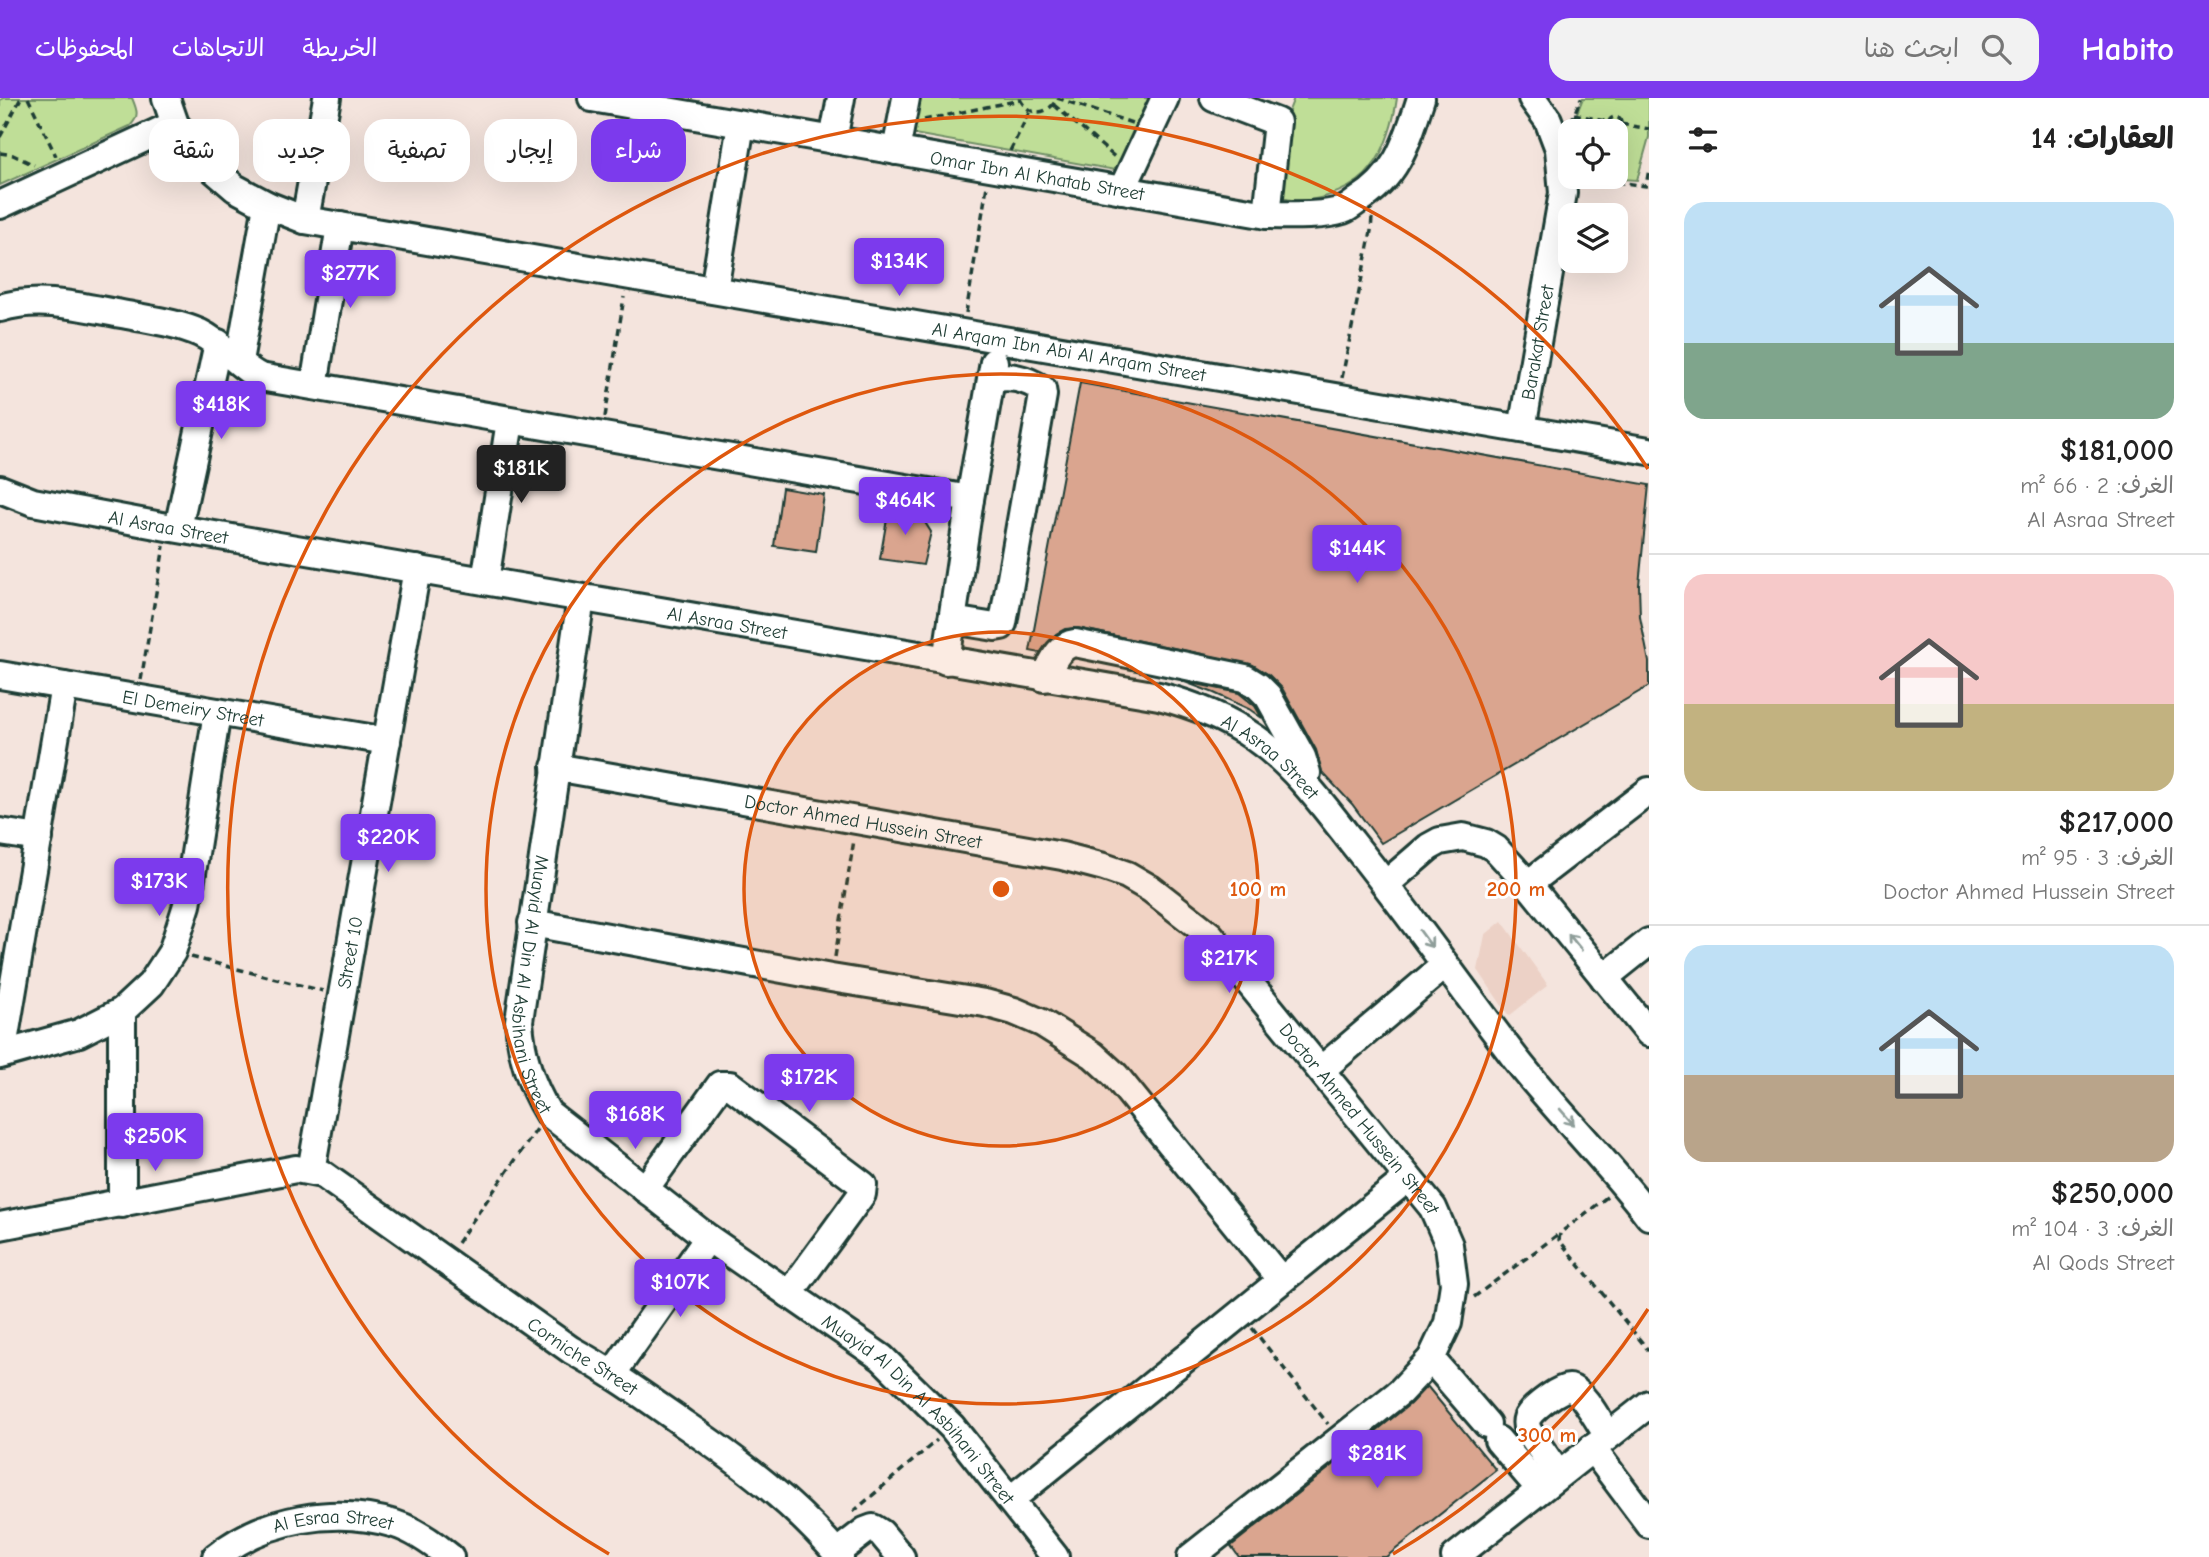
<!DOCTYPE html>
<html lang="ar">
<head>
<meta charset="utf-8">
<style>
  body { margin:0; font-family:"Comic Neue","Playpen Sans Arabic",sans-serif; background:#f2f2f2; color:#222; direction:rtl; height:100vh; display:flex; flex-direction:column; font-size:26px; white-space:nowrap }
  * { box-sizing:border-box; margin:0 }
  p { font-size:23px; color:#767676 }
  .icon { flex:none; width:38px; height:38px; fill:none; stroke:currentColor; stroke-width:2; stroke-linecap:round; stroke-linejoin:round }
  .map { position:relative; flex:1; overflow:hidden; direction:ltr }
  .panel { display:flex; flex-direction:column; background:#fff; width:560px }
  .panel>* { flex:none }
  .banner { position:absolute; left:21px; top:21px; width:665px; height:63px; direction:rtl; display:flex; gap:14px }
  .fabs { position:absolute; left:1558px; top:21px; display:grid; gap:14px }
  .fabs a { display:grid; place-items:center; width:70px; height:70px; border-radius:14px; background:#fff; box-shadow:0 7px 28px #0002; font-size:35px }
  .price { position:absolute; translate:-50% -60px; padding:0 16px; border-radius:7px; background:#7c3aed; color:#fff; font-size:23px; line-height:46px; filter:drop-shadow(0 2px 4px #0008) }
  .price::after { content:''; position:absolute; left:50%; top:42px; width:21px; height:16px; margin-left:-10px; background:inherit; clip-path:polygon(0 0,100% 0,50% 100%) }
  .price.on { background:#222; color:#fff }
  ul { padding:0; list-style:none }
  li { display:grid; align-content:center; gap:14px; height:371px; padding:0 35px }
  li+li { border-top:2px solid #e0e0e0 }
  li span { display:grid; place-items:center; height:217px; border-radius:21px; color:#555 }
  li>.icon { margin-inline-start:auto }
  span .icon { width:126px; height:126px; fill:#fffc; stroke-width:1 }
  li b { font-size:30px }
  h2 { display:flex; justify-content:space-between; align-items:center; height:84px; padding:0 35px; font-size:30px }
  .chip { padding:0 24px; border-radius:21px; background:#fff; box-shadow:0 7px 28px #0002; font-size:24px; line-height:63px }
  .chip.on { background:#7c3aed; color:#fff }
  header { display:flex; align-items:center; gap:42px; box-sizing:border-box; height:98px; padding:0 35px; background:#7c3aed; color:#fff }
  header strong { font-size:33px }
  nav { display:flex; gap:38px; margin-inline-start:auto; font-size:24px }
  .search { width:490px; height:63px; background:#f2f2f2; display:flex; align-items:center; gap:18px; box-sizing:border-box; padding:0 24px; border-radius:21px; color:#767676; font-size:26px }
  main { display:flex; flex:1; min-height:0 }
  .map>svg:first-child { display:block }
  .built { fill:#ecd1c6 }
  .green { fill:#bfde97; stroke:#6f8e66; stroke-width:2 }
  .building { fill:#daa58f; stroke:#1f3d34; stroke-width:2 }
  .lines { fill:none; stroke-linecap:round; stroke-linejoin:round }
  .minor-casing { stroke:#1f3d34; stroke-width:32 }
  .path { stroke:#1f3d34; stroke-width:3.5; stroke-dasharray:7 5; stroke-linecap:butt }
  .minor { stroke:#fff; stroke-width:26 }
  .oneway { stroke:#8f9e9a }
  .ring { fill:none; stroke:#de580e; stroke-width:3.5 }
  .labels { text-anchor:middle; stroke-width:6; stroke-linejoin:round; paint-order:stroke }
  .street-label { font-size:19px; fill:#1f3d34; stroke:#fff }
  .centre { fill:#de580e; stroke:#fff; stroke-width:3.5 }
  .ring-label { font-size:21px; text-anchor:middle; font-weight:bold; fill:#de580e; stroke:#fff; stroke-width:6; stroke-linejoin:round; paint-order:stroke }
</style>
</head>
<body>
<header>
<strong>Habito</strong>
<div class="search"><svg class="icon" aria-label="search" viewBox="0 0 24 24"><circle cx="10" cy="10" r="6"/><path d="M15 15l6 6"/></svg>ابحث هنا</div>
<nav><a>الخريطة</a><a>الاتجاهات</a><a>المحفوظات</a></nav>
</header>
<main>
<section class="panel">
<h2>العقارات: 14<svg class="icon" aria-label="filters" viewBox="0 0 24 24"><path d="M4 7h16M4 17h16"/><circle cx="9" cy="7" r="2"/><circle cx="15" cy="17" r="2"/></svg></h2>
<ul>
<li><span style="background:linear-gradient(#bfe0f5 65%,#7fa58c 0)"><svg class="icon" aria-label="home" viewBox="0 0 24 24"><path d="M3 11l9-7 9 7M6 9v11h12V9"/></svg></span><div><b>$181,000</b><p>الغرف: 2 · 66 m²</p><p>Al Asraa Street</p></div></li>
<li><span style="background:linear-gradient(#f6c9c9 60%,#c2b280 0)"><svg class="icon" aria-label="home" viewBox="0 0 24 24"><path d="M3 11l9-7 9 7M6 9v11h12V9"/></svg></span><div><b>$217,000</b><p>الغرف: 3 · 95 m²</p><p>Doctor Ahmed Hussein Street</p></div></li>
<li><span style="background:linear-gradient(#bfe0f5 60%,#b9a48a 0)"><svg class="icon" aria-label="home" viewBox="0 0 24 24"><path d="M3 11l9-7 9 7M6 9v11h12V9"/></svg></span><div><b>$250,000</b><p>الغرف: 3 · 104 m²</p><p>Al Qods Street</p></div></li>
</ul>
</section>
<div class="map">
<svg width="1649" height="1459" viewBox="0 0 1649 1459">
  <rect width="100%" height="100%" fill="#f4e4dd"/>
  <filter id="ink" filterUnits="userSpaceOnUse"><feTurbulence type="fractalNoise" baseFrequency=".0143" numOctaves="2"/><feDisplacementMap in="SourceGraphic" scale="14" xChannelSelector="R" yChannelSelector="G"/><feConvolveMatrix kernelMatrix="1 2 1 2 8 2 1 2 1" color-interpolation-filters="sRGB"/></filter>
  <g filter="url(#ink)">
    <path class="built" d="M1502,823l46,64 -39,31 -31,-46 7,-35z"/>
    <path class="green" d="M4,0h128c5,12 8,18 -2,28l-130,59v-85z
      M910,0h250l-29,69 -16,3 -212,-38z
      M1294,0h103c-3,22 -11,52 -26,70 -15,20 -47,32 -72,33 -10,0 -22,-5 -31,-8l15,-67z
      M1583,0h66v39l-12,43 -49,-3h27v-46h-38l-4,-8z"/>
    <path class="building" d="M1080,285l569,102 -10,100 1,32 9,45v24l-268,157 -29,-39 -30,-32 -6,-22 -34,-62 -13,-13 -16,-10 -175,-37 -13,1 -9,5 -16,19 -10,-2z
      M782,390l42,7 -8,57 -42,-6z
      M889,409l30,6 12,19 -8,33 -43,-6z
      M1182,583l57,12 16,13 7,12 -13,-9 -35,-16z
      M1427,1288l69,84 -110,87h-147l-8,-11 179,-142z"/>
    <g class="lines">
      <g class="minor-casing">
        <g id="minor">
          <path id="s1" d="M166,0l9,26 31,39 29,25 32,17 38,15 1344,231"/>
          <path id="s2" d="M592,0l675,117c25,0 53,2 76,-5 5,-2 10,-6 14,-9 41,-25 50,-60 64,-103"/>
          <path d="M1214,0l63,24 -10,93"/>
          <path d="M833,42l8,-42"/>
          <path d="M896,53l10,-53"/>
          <path d="M1122,92l43,-92"/>
          <path d="M0,107l175,-81"/>
          <path d="M305,122l22,-122"/>
          <path d="M714,192l27,-166"/>
          <path d="M0,210c41,-13 86,0 127,7 25,5 50,8 73,18 23,11 38,33 60,44l710,122"/>
          <path d="M239,263l28,-156"/>
          <path d="M314,288l26,-160"/>
          <path id="s3" d="M1522,331l41,-236 -4,-44 -11,-29 -16,-22"/>
          <path id="s4" d="M0,391l33,13 134,25 992,169c35,9 66,21 96,42 39,27 68,67 97,104 57,71 108,144 163,216 42,54 92,103 134,158"/>
          <path d="M178,430l40,-185"/>
          <path d="M485,483l25,-160"/>
          <path id="s5" d="M581,500l-62,423c2,34 11,63 29,92l160,125 174,120 70,69 103,130"/>
          <path d="M952,522l43,7 6,-1 2,-3 40,-228 -1,-6c-17,-11 -31,-14 -51,-10"/>
          <path d="M946,563l24,-162 24,-137"/>
          <path id="s6" d="M0,577l387,66"/>
          <path d="M1044,580c8,-14 14,-33 31,-35l170,35 13,8 10,10 34,61 5,16 -2,9"/>
          <path id="s7" d="M555,669l507,89 42,11 23,8 24,14 59,46 223,273 16,37 5,39 -6,39 -17,36 -31,33 -209,165"/>
          <path d="M0,734l39,6"/>
          <path d="M1386,786l43,-37 11,-6 23,-4 23,6 10,6 32,35 121,149"/>
          <path d="M1528,786l121,-93"/>
          <path d="M532,825l299,55 154,25 29,8 28,12 51,32 22,20 166,205"/>
          <path d="M1604,880l45,-36"/>
          <path d="M2,956l62,-368"/>
          <path d="M0,957l79,-22 43,-22 29,-27 21,-32 15,-47 30,-193"/>
          <path d="M1322,971l123,-104"/>
          <path id="s8" d="M311,1073l106,-602"/>
          <path d="M645,1091l75,-104h10l133,100 -1,9 -73,100"/>
          <path d="M122,1106v-193"/>
          <path id="s9" d="M0,1128l296,-57 26,5 249,176c40,22 76,48 113,74 57,39 112,80 156,133"/>
          <path d="M1431,1261l56,65"/>
          <path d="M613,1275l95,-135"/>
          <path d="M1498,1342l42,49"/>
          <path d="M1592,1350l57,76"/>
          <path d="M1558,1376l-30,-43c-2,-6 -3,-11 1,-16 6,-8 32,-29 41,-27 13,3 30,36 38,48"/>
          <path d="M1010,1402l398,-322"/>
          <path d="M836,1455l29,-22 8,-3 8,5 20,24"/>
          <path id="s10" d="M216,1459c48,-39 120,-51 179,-33 19,6 39,20 55,33"/>
          <path d="M1455,1459l194,-153"/>
        </g>
      </g>
      <path class="path" d="M28,0l28,58
        M1057,0l75,25
        M1020,1c8,18 29,17 37,-1
        M1054,7l62,53
        M1574,16l35,8
        M1609 25a6 6 0 1 1 12 0a6 6 0 1 1-12 0Z
        M924,22l96,-20
        M1571,24l10,-24
        M1621,26l28,5
        M0,39l21,-39
        M1010,53l20,-40
        M0,55l13,2 21,10
        M1581,79l65,9 3,-17
        M966,215l21,-127
        M1342,280l29,-147 1,-14
        M605,319l19,-120
        M141,582l23,-134
        M191,859l132,34
        M835,859l19,-117
        M1607,1099l-47,36 -1,7 90,111
        M457,1145l80,-114
        M1474,1199l86,-64
        M1252,1230l76,96
        M853,1414l84,-72"/>
      <use href="#minor" class="minor"/>
    </g>
    <defs><path id="oneway-shaft" d="M-6 0H5M1.5-3L5.5 0L1.5 3" fill="none" stroke-width="1.6" stroke-linecap="round" stroke-linejoin="round" transform="scale(1.75)"/></defs>
    <g class="oneway">
      <use href="#oneway-shaft" transform="translate(1426 841) rotate(54)"/>
      <use href="#oneway-shaft" transform="translate(1575 844) rotate(-129)"/>
      <use href="#oneway-shaft" transform="translate(1567 1019) rotate(49)"/>
    </g>
  </g>
  <circle cx="1001" cy="791" r="257" fill="#de580e" fill-opacity=".12"/>
  <g class="ring">
    <circle cx="1001" cy="791" r="257"/>
    <circle cx="1001" cy="791" r="515"/>
    <path d="M1648 1211A772 772 0 0 1 1393 1456M609 1456A772 772 0 1 1 1648 371"/>
  </g>
  <g class="labels">
    <g class="street-label">
      <text dy="7" stroke="none"><textPath href="#s2" startOffset="452">Omar Ibn Al Khatab Street</textPath></text>
      <text dy="7" stroke="none"><textPath href="#s3" startOffset="88">Barakat Street</textPath></text>
      <text dy="7" stroke="none"><textPath href="#s1" startOffset="968">Al Arqam Ibn Abi Al Arqam Street</textPath></text>
      <text dy="7" stroke="none"><textPath href="#s4" startOffset="173">Al Asraa Street</textPath></text>
      <text dy="7" stroke="none"><textPath href="#s4" startOffset="740">Al Asraa Street</textPath></text>
      <text dy="7" stroke="none"><textPath href="#s6" startOffset="196">El Demeiry Street</textPath></text>
      <text dy="7" stroke="none"><textPath href="#s4" startOffset="1307">Al Asraa Street</textPath></text>
      <text dy="7" stroke="none"><textPath href="#s7" startOffset="313">Doctor Ahmed Hussein Street</textPath></text>
      <text dy="7" stroke="none"><textPath href="#s8" startOffset="222">Street 10</textPath></text>
      <text dy="7" stroke="none"><textPath href="#s5" startOffset="392">Muayid Al Din Al Asbihani Street</textPath></text>
      <text dy="7" stroke="none"><textPath href="#s7" startOffset="922">Doctor Ahmed Hussein Street</textPath></text>
      <text dy="7" stroke="none"><textPath href="#s9" startOffset="646">Corniche Street</textPath></text>
      <text dy="7" stroke="none"><textPath href="#s5" startOffset="1001">Muayid Al Din Al Asbihani Street</textPath></text>
      <text dy="7" stroke="none"><textPath href="#s10" startOffset="126">Al Esraa Street</textPath></text>
    </g>
  </g>
  <circle cx="1001" cy="791" r="10" class="centre"/>
  <g class="ring-label">
    <text x="1258" y="798">100 m</text>
    <text x="1516" y="798">200 m</text>
    <text x="1547" y="1344">300 m</text>
  </g>
</svg>
<div class="fabs">
<a><svg class="icon" aria-label="locate" viewBox="0 0 24 24"><circle cx="12" cy="12" r="6"/><path d="M12 2v4M12 18v4M2 12h4M18 12h4"/></svg></a>
<a><svg class="icon" aria-label="layers" viewBox="0 0 24 24"><path d="M12 4l9 5-9 5-9-5zM3 14l9 5 9-5"/></svg></a>
</div>
<b class="price" style="left:899px;top:200px">$134K</b>
<b class="price" style="left:350px;top:212px">$277K</b>
<b class="price" style="left:221px;top:343px">$418K</b>
<b class="price on" style="left:521px;top:407px">$181K</b>
<b class="price" style="left:905px;top:439px">$464K</b>
<b class="price" style="left:1357px;top:487px">$144K</b>
<b class="price" style="left:388px;top:776px">$220K</b>
<b class="price" style="left:159px;top:820px">$173K</b>
<b class="price" style="left:1229px;top:897px">$217K</b>
<b class="price" style="left:809px;top:1016px">$172K</b>
<b class="price" style="left:635px;top:1053px">$168K</b>
<b class="price" style="left:155px;top:1075px">$250K</b>
<b class="price" style="left:680px;top:1221px">$107K</b>
<b class="price" style="left:1377px;top:1392px">$281K</b>
<div class="banner">
<a class="chip on">شراء</a>
<a class="chip">إيجار</a>
<a class="chip">تصفية</a>
<a class="chip">جديد</a>
<a class="chip">شقة</a>
</div>
</div>
</main>
</body>
</html>
